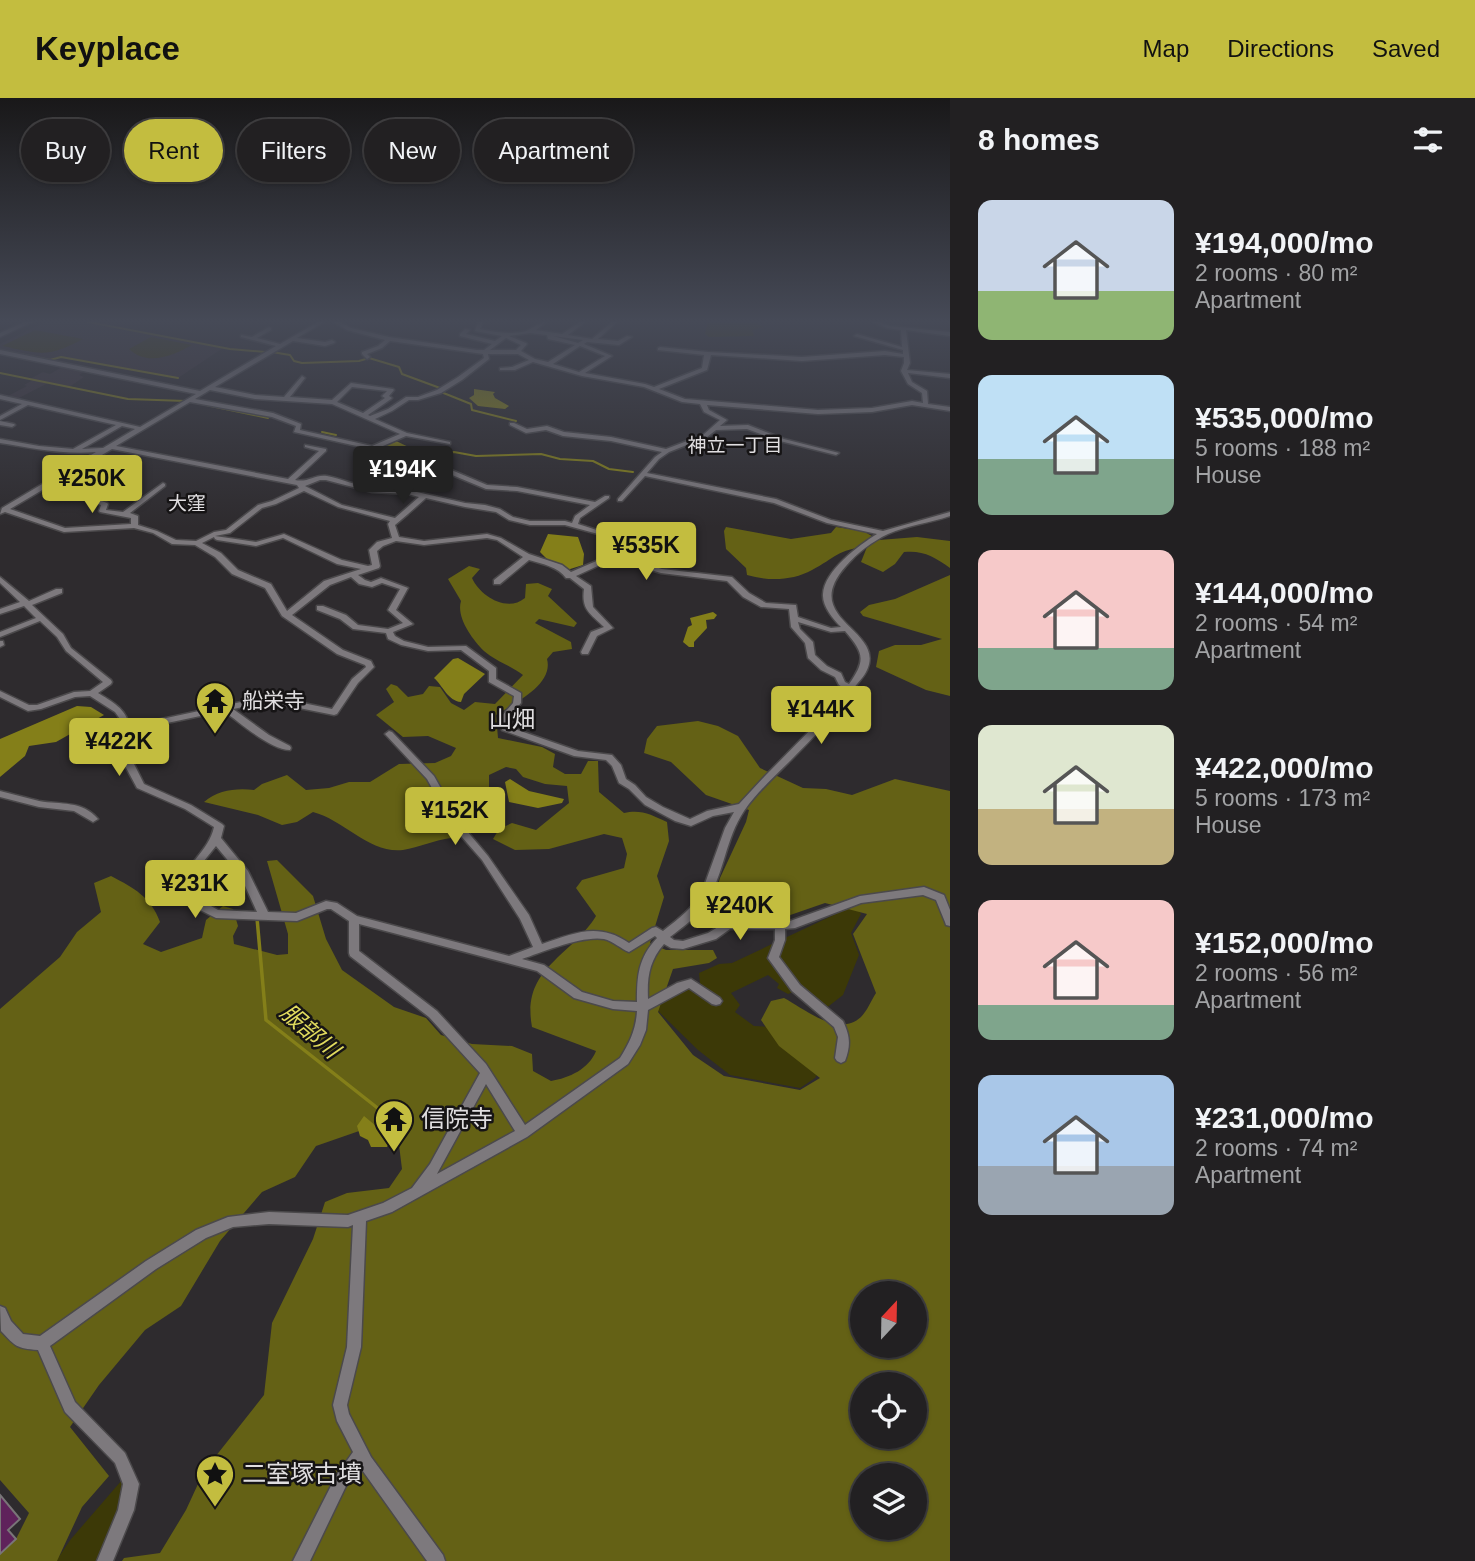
<!DOCTYPE html>
<html lang="en">
<head>
<meta charset="utf-8">
<style>
  body { margin:0; font-family:Helvetica,"Noto Sans JP",sans-serif; background:#2a282a; color:#f1f3f6; height:100vh; display:flex; flex-direction:column; font-size:26px; white-space:nowrap }
  * { box-sizing:border-box; margin:0 }
  p { font-size:23px; color:#a2a3a5 }
  .icon { flex:none; width:38px; height:38px; fill:none; stroke:currentColor; stroke-width:2; stroke-linecap:round; stroke-linejoin:round }
  .map { position:relative; flex:1; overflow:hidden }
  .sheet { display:flex; flex-direction:column; background:#222022; width:525px }
  .sheet>* { flex:none }
  .top-card { position:absolute; left:21px; top:21px; width:665px; height:63px; display:flex; gap:14px }
  .needle { width:46px; rotate:22deg }
  .fabs { position:absolute; left:850px; top:1183px; display:grid; gap:14px }
  .fabs a { display:grid; place-items:center; width:77px; height:77px; border-radius:50%; background:#222022; box-shadow:0 2px 5px #0004,0 0 0 2px #3f3e40; font-size:35px }
  .price { position:absolute; translate:-50% -60px; padding:0 16px; border-radius:7px; background:#c3bd3f; color:#111; font-size:23px; line-height:46px; filter:drop-shadow(0 2px 4px #0008) }
  .price::after { content:''; position:absolute; left:50%; top:42px; width:21px; height:16px; margin-left:-10px; background:inherit; clip-path:polygon(0 0,100% 0,50% 100%) }
  .price.selected { background:#222; color:#fff }
  ul { padding:0; list-style:none }
  li { display:flex; align-items:center; gap:21px; height:175px; padding:0 28px }
  li span { display:grid; place-items:center; flex:none; width:196px; height:140px; border-radius:14px; color:#555 }
  li>.icon { margin-inline-start:auto }
  span .icon { width:84px; height:84px; fill:#fffc; stroke-width:1 }
  li b { font-size:30px }
  h2 { display:flex; justify-content:space-between; align-items:center; height:84px; padding:0 28px; font-size:30px }
  .pill { padding:0 24px; border-radius:32px; background:#222022; box-shadow:0 2px 5px #0004,0 0 0 2px #3f3e40; font-size:24px; line-height:63px }
  .pill.selected { background:#c3bd3f; color:#111 }
  header { display:flex; align-items:center; gap:42px; box-sizing:border-box; height:98px; padding:0 35px; background:#c3bd3f; color:#111 }
  header strong { font-size:33px }
  nav { display:flex; gap:38px; margin-inline-start:auto; font-size:24px }
  main { display:flex; flex:1; min-height:0 }
  .map>svg:first-child { display:block }
  .built { fill:#3b333a }
  .green { fill:#3c3907 }
  .forest { fill:#646115; fill-rule:evenodd }
  .water { fill:#847f19 }
  .lines { fill:none; stroke-linecap:round; stroke-linejoin:round }
  .stream-far1 { stroke:#847f19; stroke-width:2 }
  .stream { stroke:#847f19; stroke-width:3.5 }
  .building { fill:#5f225b; stroke:#797578; stroke-width:2 }
  .minor-casing { stroke:#4b494b; stroke-width:3 }
  .minor { fill:#7d797d; fill-rule:evenodd }
  .labels { text-anchor:middle; stroke-width:5; stroke-linejoin:round; paint-order:stroke }
  .far-neighbourhood-label { font-size:19px; fill:#e0dee0; stroke:#161415 }
  .poi-label { font-size:21px; fill:#e0dee0; stroke:#161415; text-anchor:start }
  .neighbourhood-label { font-size:23px; fill:#e0dee0; stroke:#161415 }
  .water-label { font-size:23px; font-style:italic; fill:#e1db5e; stroke:#161415 }
  .near-poi-label { font-size:24px; fill:#e0dee0; stroke:#161415; text-anchor:start }
</style>
</head>
<body>
<header>
<strong>Keyplace</strong>
<nav><a>Map</a><a>Directions</a><a>Saved</a></nav>
</header>
<main>
<div class="map">
<svg width="950" height="1463" viewBox="0 0 950 1463">
  <rect width="100%" height="100%" fill="#2e2b2e"/>
  <path class="built" d="M45,224h36l142,26 -45,30 -117,-21 -11,3 -50,-10v-6z
    M64,268l21,5 -6,4 5,2 -15,10 -21,-4 -31,16 -11,-2 21,-11 -3,-1 9,-5 -3,-1 13,-7 7,2z"/>
  <path class="green" d="M708,224h45l10,5 -11,3 2,6 -45,1 -4,-3z
    M35,232l48,9c-36,19 -41,15 -81,7z
    M151,239l41,8c-18,10 -44,22 -63,4z
    M855,807l6,9 -10,19 8,22 -16,40 -18,14 -24,-20 -13,5 -11,-6 2,-4 -11,-9 -37,18 9,12 -5,7 19,14 17,1 51,40 -7,11 -15,10 -70,-13 -32,-25 -45,-44 29,-18 18,-5 -1,-10 20,-9 13,-1z
    M122,1382l1,17 -24,64h-43l15,-22z"/>
  <path class="forest" d="M726,429l65,12 40,-6 5,-6 27,4 16,9 38,-3 33,4v27c-15,-11 -27,-18 -46,-16l-9,12 -12,8 -22,-10 6,-15c-29,2 -32,11 -55,23 -20,11 -44,11 -65,5l-1,-7 -20,-19 -2,-18z
    M469,468l11,3 -8,9c8,18 35,35 53,20l1,-14 12,-1 14,6 -4,7 29,27 -3,4 -35,-8 -4,4 36,19 1,7 -19,3 -6,7c7,26 -33,44 -51,56l2,23 44,9 13,7 -2,13 12,7h16l7,-13h10l1,31 25,21c17,-4 28,2 43,9l2,19 -12,35 7,21 -14,46 16,7h47l4,8 -8,5 -36,6 -15,43 35,43 31,21 76,14 20,-12 -41,-32 -18,-26 10,-19 13,-3c21,11 54,40 77,19 6,-6 10,-16 15,-24l-23,-59 14,-20 -42,-11 -52,18 -43,-4 -18,-12 8,-27 26,-56 3,-12 -43,-15 -35,-33 -27,-9 3,-14 10,-13 41,-5 20,5 20,10 22,32 43,20 23,1 26,6 43,-16 55,12v770h-828l2,-3 36,-5 26,-43 18,-39 60,-76 8,-72 41,-84 12,-37 22,-9 42,-5 13,-19 -3,-24 -37,-15 -46,16 -21,31 -33,15 -42,49 -39,65 -36,24 -46,55 -29,42 39,49 -27,31 -25,54h-57v-7l16,-15 13,-26 -29,-33v-471l60,-52 17,-25 24,-20 -7,-29 17,-7c23,12 40,21 49,46l-17,22 18,8 41,-14 4,-18 17,-14 10,3 5,17 -5,10 1,8 43,11 11,-1v-20l-21,-73 10,-1 36,36 13,43 16,31 52,37 32,11 15,17 31,9 40,2 20,8 1,17 18,10c18,-3 38,-12 45,-30l-64,-24c-11,-59 39,-70 64,-111l-20,-28 6,-8 42,-12 3,-14 -5,-16 -18,-4 -55,15 -34,1 -22,-11 6,-10 13,-6 24,7 33,-27 -2,-17 -22,-2 -22,-7 -7,-8 -10,-2 -17,8v20l-14,6 -24,37c-16,2 -32,9 -48,12 -33,4 -59,-30 -90,-38l-16,10 -15,3 -24,-10 -54,-13c14,-12 32,-14 50,-12l8,-6 25,-9 19,15 23,-2 20,-6h21l29,-18 36,-1 16,-7 5,-8 -28,-12 -25,1 -27,-22 18,-13 -8,-13 5,-5 6,2 11,11 15,-3 6,-8 11,1 11,16 13,7 11,-8 20,2 28,-29c-11,-9 -28,-14 -39,-24 -12,-12 -28,-34 -23,-50l-13,-22zM863,1195h52v53h-52zM863,1286h52v53h-52zM863,1377h52v53h-52z
    M950,477v121l-24,-6 -50,-23 3,-16 16,-6h26l21,-6 -79,-23 -3,-4 9,-7 26,-6z"/>
  <path class="water" d="M474,291l21,3 -2,2 2,4 14,8 -4,3 -27,-3 -9,-8 5,-3z
    M394,342l27,13 -25,5 -22,-6 3,-4z
    M548,436l30,3 6,17 -1,11 -16,5 -18,-9 -9,-9z
    M713,514l4,3 -3,4 -8,1 1,8 -13,14v5h-5l-6,-5 5,-15 4,-2 -2,-7z
    M458,560l27,16 -21,20 -3,8c-13,-1 -18,-16 -27,-24l19,-19z
    M77,608l14,1 13,8 -48,27 -27,4 -4,10 -25,21v-38z
    M510,681l19,12 35,8 -2,4 -24,5 -29,-6 -4,-20z
    M364,1018l24,20 3,3 -4,8h-16l-3,-7 -8,-4 -3,-10z"/>
  <g class="lines">
    <path class="stream-far1" d="M88,224l142,27 36,3
      M272,254l18,3 4,6 8,2 57,-2 10,-3 30,9 3,7 38,14 1,4 30,12 1,6 44,11
      M20,256l30,6 11,-3 117,21
      M0,275l128,26 58,2
      M192,304l76,16
      M322,334l14,3
      M368,348l-4,9 3,2 25,3 62,-8 22,4 65,-2 19,5 33,2 16,8 24,3"/>
    <path class="stream" d="M257,820l9,102 128,101"/>
  </g>
  <path class="building" d="M0,1397l20,24 -12,11 8,9 -16,15z"/>
  <g class="lines">
    <g class="minor-casing">
      <path id="minor" d="M25,224h7l-32,15v-4z
        M318,224h6l-27,16 28,4 7,-2 3,2 -1,1 -9,3 -32,-5 -78,46 40,8 29,2 18,-21 3,2 -15,19 42,3 19,-17 42,6 1,1 -5,6 3,2 -1,1 -23,16 2,1 18,-7 18,-12h12l19,-7 21,-13 26,-19 -1,-4 -93,-13 -8,7 -15,6 3,3 -3,2 -5,-5v-2l16,-6 7,-6 -38,-10 -13,-8h6l11,6 38,9 88,13h7l8,-6 -32,-8v-2l5,-5 5,1 -4,4 29,7 7,-5 -27,-5 3,-9h5l-3,7c15,3 31,6 46,2 8,-3 13,-9 20,-9l-10,8 26,4 18,-12h5l-17,13 24,4 20,-17h5l-19,17 20,2 9,-5 5,1 -13,8 -32,-3 -3,2 28,12 -27,17 60,11 9,3 48,-19 2,-13 -46,-5v-2l2,-1 48,5 94,5 83,-6 18,3v-4l-49,-14 3,-2 45,13 -1,-17 -14,-2 -14,-6h6l11,4 60,6v4l-44,-6 4,33 -3,7 43,4v4l-42,-5 4,9 15,9 1,13 22,3v4l-38,-6 -40,7 -54,2 -111,-9 2,5 18,10 -7,6 28,-1 36,14 55,14 -3,2 -56,-14 -33,-12 -31,1 -9,7 -38,15 -10,7 -12,14 129,26 55,21 52,11 67,-19v4c-20,7 -42,9 -62,18 -15,7 -31,19 -42,32 -48,54 40,63 21,104 -3,7 -9,12 -13,18 -18,26 -40,49 -63,72 -16,16 -34,32 -47,51 -18,27 -20,61 -36,89 -9,16 -24,26 -38,37l4,3 9,1 25,-8 20,-12h62l70,-25 64,-9 20,8 6,15v16l-4,-1 -1,-3 -9,-22 -13,-5 -62,8 -66,25 -10,1v11l-6,17 21,28 43,36c7,15 8,24 2,40l-4,2 -4,-2 -2,-3 3,-21 -4,-10 -42,-36 -24,-33 7,-18v-11h-45l-14,10 -33,10 -12,-1 -7,-4c-15,17 -17,34 -16,55l29,-16 14,-4 29,19 2,3 -2,3 -4,1 -4,-1 -23,-16 -41,22 -2,20 -6,15 -12,19 -101,73 -135,75 -26,9 -5,126 -14,58 2,9 22,43 72,98 2,6h-18l-67,-94 -14,19 -36,75h-17l43,-85 17,-24 -16,-31 -4,-16 14,-58 6,-122 -5,2 -79,-3 -36,3 -27,11 -50,31 -106,77 25,56 50,51 14,31 -5,26 -21,51h-16l21,-51 5,-26 -8,-21 -50,-51 -27,-62c-22,-2 -22,-3 -37,-19l-1,-25 5,2 6,13 12,13 17,2 106,-75 50,-31 32,-13 41,-5 79,3 35,-12 29,-15 18,-24 50,-91 -51,-56 -79,-61 -1,-3v-32l-18,-12h-4l-30,12 -81,-3 -22,-11 -14,-19c5,-24 29,-37 34,-61l-29,-18 -48,-21 -14,-26 -3,-43 -5,-7 -25,-16 -15,1 -34,12 -13,2 -28,-14v-6l29,14h8l37,-13 16,-1 13,-9 -37,-31 -9,-14 -17,-16 -40,16v-5l36,-14 -12,-12 -24,8v-5l20,-7 -20,-19v-6l29,24 27,-12h6v4l-30,12 31,29 8,14 40,32 1,2 -1,2 -13,9c13,8 29,16 31,33l140,-30 63,13 20,-30 14,-12 -1,-2 -28,-11 -55,-38 -17,-28 -33,-14 -17,-17 -20,-12 -23,-1 -19,-11 -19,-5 -70,4 -59,-20 -5,2 2,-6 94,-56c-32,3 -64,-4 -96,-9v-4l39,7 34,3 43,-24 -88,-20 -28,15v-4l22,-12 -22,-5v-4l140,32 56,-33 -196,-40v-4l200,41 76,-45 -35,-9v-2l11,2 17,-10 2,1v2l-14,8 23,6zM530,235l17,2 1,4 27,6 -27,17 -13,-3 -14,-8 6,-7 -1,-1 -17,-7zM553,238l30,4 -5,3zM506,240l15,7 -5,5h-26zM580,248l25,10 -26,16 -26,-8zM488,256h30l11,6 -17,7 -12,1v2h15l18,-8 49,14 62,11 38,15 18,2 4,8 16,8 -17,15 -37,14 -55,-12 -47,-5 -17,-6 -20,3 -13,-6h-4v2l16,8 20,-3 17,6 48,5 51,11 -7,5 -37,42v2h4l23,-25 129,27 53,20 50,11c-18,11 -53,37 -54,60 -1,12 10,25 18,33l-10,1 -33,-11 -2,-12 -30,-2 -17,-10 -17,-16 -70,-8 -47,-14 -6,-8 -6,-15 -25,-8 2,-6 29,-20v-2h-4l-10,6 -78,-15 -30,-2 -38,-16 -35,-7 -7,6 -26,-6 1,-5 -7,-4 1,-4 30,-13 44,8v-2l-43,-9 -32,-14 17,-8 17,-11h9l23,-7 21,-13 27,-21zM711,257l91,6 83,-6 19,2v6l-3,8 7,13 14,9 1,10 -11,-2 -40,7 -54,2 -133,-11 -26,-10 48,-19zM352,289l35,4 -5,5 3,2 -22,15 -26,-11zM210,292l45,9 77,5 68,30 -28,12 -72,-16 1,-6 -28,-11 -78,-14zM190,304l82,15 24,9 -2,6 76,17v6l6,3 -1,6 15,4 -19,19c-15,-1 -29,-8 -44,-11 -12,-2 -19,7 -32,4l31,-29v-2l-21,-4v2l14,4 -31,28 -172,-33zM122,328l13,3 -32,19 -21,1zM112,351l185,36 2,3 -27,13 -14,4 -32,25 -12,2 -18,9 -20,-1 -19,-9 -19,-6v-9l-8,-3 35,-27v-2l-2,-1 -40,29 -17,-2 2,-6 -1,-1 -19,-7 -3,2 16,7 -2,6 1,1 31,6v6l-66,4 -55,-19zM415,368l30,6 41,17 31,2 73,14 -15,11 -3,7 -7,-2h-35l-17,-4 -13,-8 -15,-4 -20,-2 -57,-13 -30,-3 18,-18 12,3zM320,382h6l46,12 36,2 11,3 -24,21 -53,-13 -37,-19zM304,393l34,16 52,14 -2,3 4,14 -15,4 -8,8 3,15 -4,1 -26,-6 -58,-26 -28,8 -41,-6 15,-3 32,-25 14,-4zM426,400l39,9 31,5 13,8 21,5h35l33,9 3,13 7,9 -37,16 -9,-7 -33,-11 -28,-16 -14,-4 -63,7 -25,-4 -4,-12 13,-11zM214,439l1,2 2,1 39,6 27,-8 54,26 24,5 -37,12 -37,30 -16,-27 -33,-14 -17,-17 -19,-10zM487,440l10,2 26,17 -29,23v4h6l29,-24c14,4 29,7 37,18h4l14,11c-3,21 7,25 20,38l-13,5 -10,20 1,2h6l9,-18 16,-8 -20,-21 -2,-21 -15,-10 37,-17 48,14 66,8 16,16 18,10 28,2 2,18 14,16 3,15 13,12 14,7 4,8 7,4 -25,30 -56,57 -26,28 -32,7 -17,8 -27,-12 -17,-10 -11,-12 -9,-6 -5,-14 -9,-10 -34,-4 -69,-24 -1,-9 13,-15v-10l-25,-14v-11l-30,-22 -38,1 -24,-6 -9,-5 -2,-4 20,-8 -17,-14 12,-22 -27,-10 -10,4 -6,-2 -7,-5 21,-7 1,-2 -3,-15 6,-5 13,-5 28,4zM351,479l8,7 13,3 10,-4 18,6 -12,21 15,13 -15,6 -30,-4 -12,-10 -23,-9h-6v4l23,9 13,10 33,4 2,6 13,6 27,6 33,-1 28,21v11l25,14 -1,7 -13,15 2,12 72,26 32,4 6,6 7,17 10,6 16,16 30,16 16,5 22,-10 21,-4 -9,16 -22,61c-9,19 -24,29 -40,42l-7,-4 -4,1 -23,15c-31,-21 -54,-10 -87,1l-13,-29 -41,-59 -27,-32 -27,-48 -42,-44 -3,-1 -4,3 42,45 27,49 28,32 38,59 13,28 -24,9 -152,-40 -20,-13 -11,-2 -30,12 -28,-1 -20,-41 -27,-33 3,-12 -2,-2 -31,-19 -47,-21 -11,-22 -4,-31 95,-20c16,12 47,39 66,39l1,-2 -1,-2 -21,-11 -36,-26 36,-7 65,13 3,-1 21,-31 16,-16 -3,-6 -28,-11 -51,-35 38,-30zM798,524l33,10 14,-1c19,22 21,29 4,53l-4,-2 -4,-9 -14,-7 -12,-11 -2,-13 -13,-13zM216,748l24,29 17,37 -39,-2 -16,-9 -12,-14 5,-15zM359,826l178,47 37,27 39,11 24,2c-1,18 -7,31 -17,47l-95,67 -39,-61 -49,-53 -78,-60zM655,838l2,2c-19,20 -20,38 -20,64l-24,-1 -31,-9 -38,-27 -22,-6c20,-7 62,-24 82,-20 9,2 17,10 25,13zM486,986l29,47 -78,43 1,-2z
        M0,323l14,3 1,1 -3,2 -12,-2z
        M0,543h3l1,4 -4,2z
        M0,693c13,3 26,7 39,10 22,4 43,-1 59,18l-5,3 -19,-11 -35,-4 -39,-10z"/>
    </g>
    <use href="#minor" class="minor"/>
  </g>
  <linearGradient id="sky" x2="0" y2="1"><stop stop-color="#191819"/><stop offset="0.52" stop-color="#464a57"/><stop offset="1" stop-color="#464a57" stop-opacity="0"/></linearGradient>
  <rect width="950" height="429" fill="url(#sky)"/>
  <defs>
    <g id="temple-pin" transform="scale(2.0125)"><path d="M0 17L-7.5 6A9.5 9.5 0 1 1 7.5 6Z" fill="#c3bd3f" stroke="#161415"/><path d="M0-6L5-2H3V0L6.5 2.5H4V6H1.5V3h-3V6H-4V2.5H-6.5L-3 0V-2H-5Z" fill="#111"/></g>
    <g id="sight-pin" transform="scale(2.0125)"><path d="M0 17L-7.5 6A9.5 9.5 0 1 1 7.5 6Z" fill="#c3bd3f" stroke="#161415"/><path d="M0-6L1.8-2.2L6-1.7L2.9 1.2L3.7 5.4L0 3.3L-3.7 5.4L-2.9 1.2L-6-1.7L-1.8-2.2Z" fill="#111"/></g>
  </defs>
  <g fill-rule="evenodd">
    <use href="#temple-pin" x="215" y="603"/>
    <use href="#temple-pin" x="394" y="1021"/>
    <use href="#sight-pin" x="215" y="1376"/>
  </g>
  <g class="labels">
    <g class="far-neighbourhood-label">
      <text x="735" y="354">神立一丁目</text>
      <text x="187" y="412">大窪</text>
    </g>
    <g class="poi-label">
      <text x="242" y="610">船栄寺</text>
    </g>
    <g class="neighbourhood-label">
      <text x="512" y="629">山畑</text>
    </g>
    <g class="water-label">
      <text transform="translate(310 933) rotate(41)" y="8">服部川</text>
    </g>
    <g class="near-poi-label">
      <text x="421" y="1029">信院寺</text>
      <text x="242" y="1384">二室塚古墳</text>
    </g>
  </g>
</svg>
<div class="fabs">
<a><svg class="needle" viewBox="-14 -14 28 28"><path d="M0-13l5 13h-10z" fill="#e53935"/><path d="M0 13l5-13h-10z" fill="#a2a3a5"/></svg></a>
<a><svg class="icon" aria-label="locate" viewBox="0 0 24 24"><circle cx="12" cy="12" r="6"/><path d="M12 2v4M12 18v4M2 12h4M18 12h4"/></svg></a>
<a><svg class="icon" aria-label="layers" viewBox="0 0 24 24"><path d="M12 4l9 5-9 5-9-5zM3 14l9 5 9-5"/></svg></a>
</div>
<b class="price selected" style="left:403px;top:408px">¥194K</b>
<b class="price" style="left:92px;top:417px">¥250K</b>
<b class="price" style="left:646px;top:484px">¥535K</b>
<b class="price" style="left:821px;top:648px">¥144K</b>
<b class="price" style="left:119px;top:680px">¥422K</b>
<b class="price" style="left:455px;top:749px">¥152K</b>
<b class="price" style="left:195px;top:822px">¥231K</b>
<b class="price" style="left:740px;top:844px">¥240K</b>
<div class="top-card">
<a class="pill">Buy</a>
<a class="pill selected">Rent</a>
<a class="pill">Filters</a>
<a class="pill">New</a>
<a class="pill">Apartment</a>
</div>
</div>
<section class="sheet">
<h2>8 homes<svg class="icon" aria-label="filters" viewBox="0 0 24 24"><path d="M4 7h16M4 17h16"/><circle cx="9" cy="7" r="2"/><circle cx="15" cy="17" r="2"/></svg></h2>
<ul>
<li><span style="background:linear-gradient(#c9d6e8 65%,#8fb573 0)"><svg class="icon" aria-label="home" viewBox="0 0 24 24"><path d="M3 11l9-7 9 7M6 9v11h12V9"/></svg></span><div><b>¥194,000/mo</b><p>2 rooms · 80 m²</p><p>Apartment</p></div></li>
<li><span style="background:linear-gradient(#bfe0f5 60%,#7fa58c 0)"><svg class="icon" aria-label="home" viewBox="0 0 24 24"><path d="M3 11l9-7 9 7M6 9v11h12V9"/></svg></span><div><b>¥535,000/mo</b><p>5 rooms · 188 m²</p><p>House</p></div></li>
<li><span style="background:linear-gradient(#f6c9c9 70%,#7fa58c 0)"><svg class="icon" aria-label="home" viewBox="0 0 24 24"><path d="M3 11l9-7 9 7M6 9v11h12V9"/></svg></span><div><b>¥144,000/mo</b><p>2 rooms · 54 m²</p><p>Apartment</p></div></li>
<li><span style="background:linear-gradient(#dfe7d0 60%,#c2b280 0)"><svg class="icon" aria-label="home" viewBox="0 0 24 24"><path d="M3 11l9-7 9 7M6 9v11h12V9"/></svg></span><div><b>¥422,000/mo</b><p>5 rooms · 173 m²</p><p>House</p></div></li>
<li><span style="background:linear-gradient(#f6c9c9 75%,#7fa58c 0)"><svg class="icon" aria-label="home" viewBox="0 0 24 24"><path d="M3 11l9-7 9 7M6 9v11h12V9"/></svg></span><div><b>¥152,000/mo</b><p>2 rooms · 56 m²</p><p>Apartment</p></div></li>
<li><span style="background:linear-gradient(#a9c7e8 65%,#9aa5b1 0)"><svg class="icon" aria-label="home" viewBox="0 0 24 24"><path d="M3 11l9-7 9 7M6 9v11h12V9"/></svg></span><div><b>¥231,000/mo</b><p>2 rooms · 74 m²</p><p>Apartment</p></div></li>
</ul>
</section>
</main>
</body>
</html>
